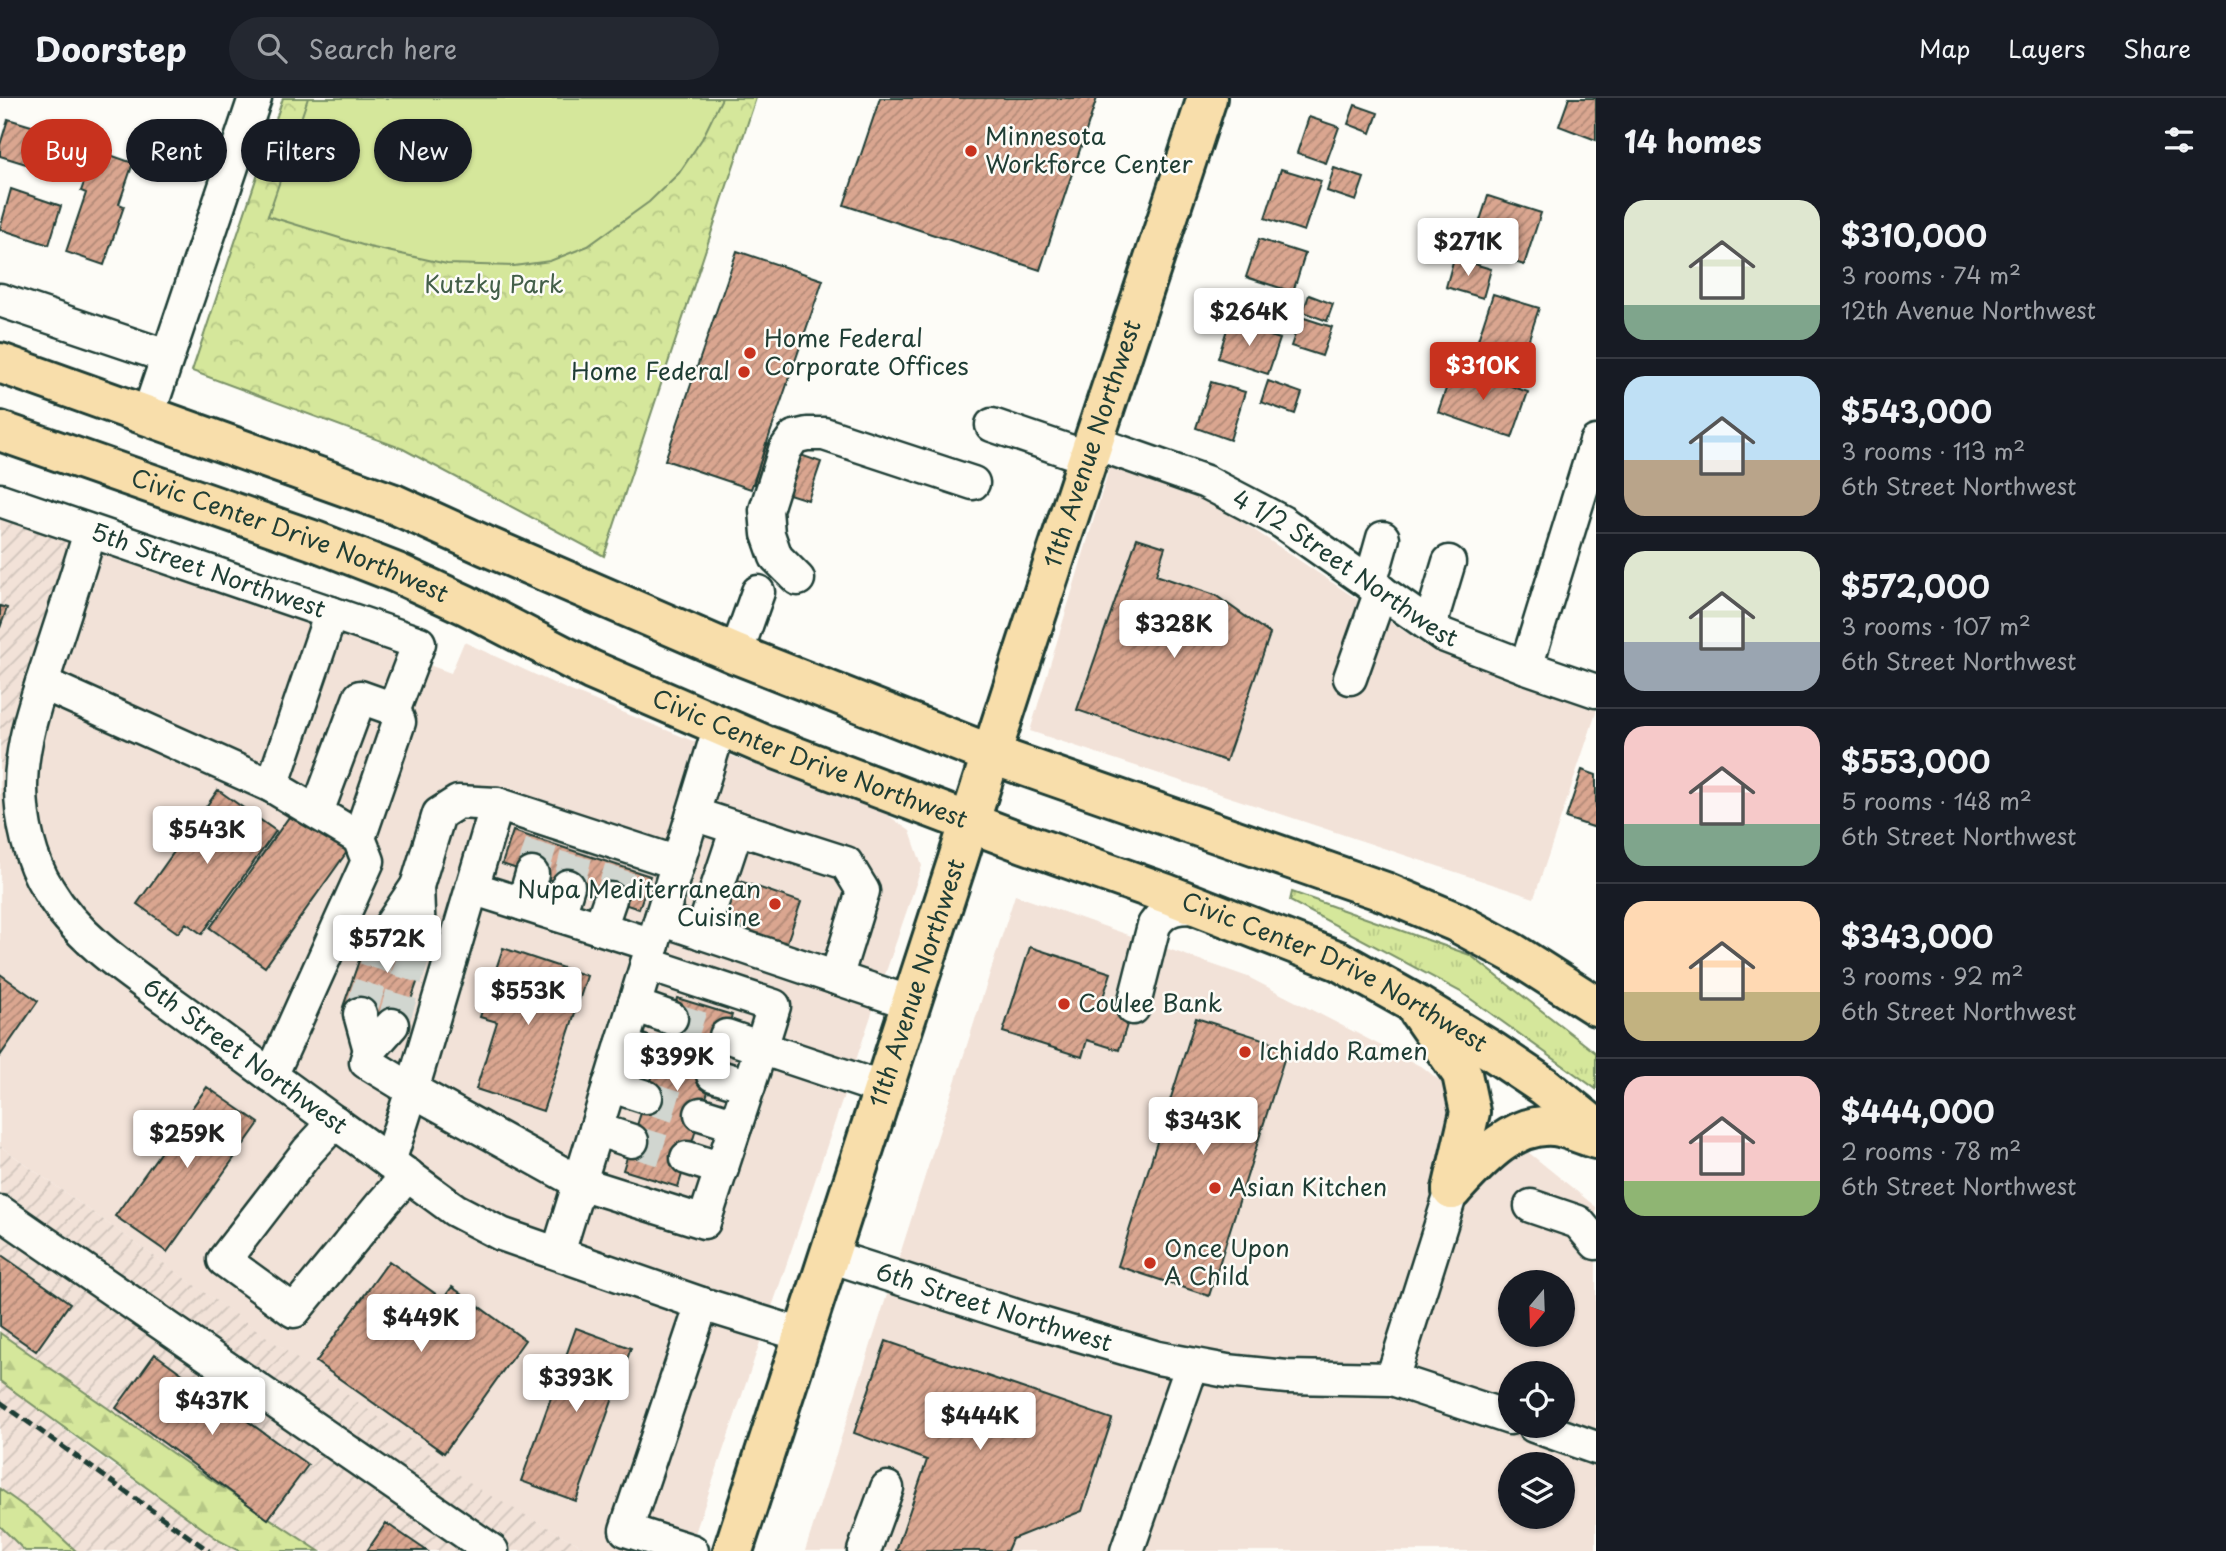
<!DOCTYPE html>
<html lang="en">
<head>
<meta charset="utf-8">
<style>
  body { margin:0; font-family:"Playpen Sans",sans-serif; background:#242831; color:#f1f3f6; height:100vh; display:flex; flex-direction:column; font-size:26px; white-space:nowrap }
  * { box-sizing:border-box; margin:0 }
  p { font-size:23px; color:#9ea1a6 }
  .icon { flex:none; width:38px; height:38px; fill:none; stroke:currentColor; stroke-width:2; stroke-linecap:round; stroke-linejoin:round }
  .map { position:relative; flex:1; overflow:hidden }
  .details { display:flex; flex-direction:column; background:#171b24; width:630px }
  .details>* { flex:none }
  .top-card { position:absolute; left:21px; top:21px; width:665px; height:63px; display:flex; gap:14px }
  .needle { width:46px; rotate:199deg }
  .fabs { position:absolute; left:1498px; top:1172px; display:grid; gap:14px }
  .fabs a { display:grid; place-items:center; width:77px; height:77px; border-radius:50%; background:#171b24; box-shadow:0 2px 5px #0004; font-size:35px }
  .price { position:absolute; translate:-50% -60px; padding:0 16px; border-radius:7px; background:#fff; color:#222; font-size:23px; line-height:46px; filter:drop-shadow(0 2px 4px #0008) }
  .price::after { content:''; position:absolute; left:50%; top:42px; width:21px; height:16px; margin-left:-10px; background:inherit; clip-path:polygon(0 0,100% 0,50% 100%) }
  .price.on { background:#c8321e; color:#fff }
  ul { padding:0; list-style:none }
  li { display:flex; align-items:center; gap:21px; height:175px; padding:0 28px }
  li+li { border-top:2px solid #363941 }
  li span { display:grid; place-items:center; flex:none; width:196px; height:140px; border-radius:21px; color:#555 }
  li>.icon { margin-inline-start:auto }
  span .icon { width:84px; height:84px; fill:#fffc; stroke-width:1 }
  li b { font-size:30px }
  h2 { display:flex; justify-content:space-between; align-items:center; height:84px; padding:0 28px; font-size:30px }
  .pill { padding:0 24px; border-radius:32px; background:#171b24; box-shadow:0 2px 5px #0004; font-size:24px; line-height:63px }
  .pill.on { background:#c8321e; color:#fff }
  header { display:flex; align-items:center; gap:42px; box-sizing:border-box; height:98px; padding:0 35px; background:#171b24; border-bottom:2px solid #363941 }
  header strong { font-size:33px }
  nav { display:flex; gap:38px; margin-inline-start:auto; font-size:24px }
  .search { width:490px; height:63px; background:#242831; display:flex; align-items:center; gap:18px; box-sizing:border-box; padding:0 24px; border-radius:38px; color:#9ea1a6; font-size:26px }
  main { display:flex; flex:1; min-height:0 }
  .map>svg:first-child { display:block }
  .built { fill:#f2e2d8; fill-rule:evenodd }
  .industrial { fill:url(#industrial-furrows) }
  .grass { fill:url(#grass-tufts); stroke:#7a9268; stroke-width:2 }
  .forest { fill:url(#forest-firs); stroke:#7a9268; stroke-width:2 }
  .park { fill:url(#park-crowns); stroke:#7a9268; stroke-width:2 }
  .pitch { fill:#d5e79b; stroke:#7a9268; stroke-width:2 }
  .building { fill:url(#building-hatch); stroke:#1f3d34; stroke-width:2 }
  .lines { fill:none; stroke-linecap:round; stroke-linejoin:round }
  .minor-tunnel { stroke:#d1d6d0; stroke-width:32; stroke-dasharray:32 16; stroke-linecap:butt }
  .minor-casing { stroke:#1f3d34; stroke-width:37 }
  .major-casing { stroke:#1f3d34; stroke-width:44 }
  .minor { stroke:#fdfcf7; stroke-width:32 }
  .major { stroke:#f8deab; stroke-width:38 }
  .rail { stroke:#1f3d34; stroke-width:5; stroke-dasharray:10 5; stroke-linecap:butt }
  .poi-dot { fill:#c8321e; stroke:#fdfcf7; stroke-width:2.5 }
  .labels { text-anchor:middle; stroke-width:5; stroke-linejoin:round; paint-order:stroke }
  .poi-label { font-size:24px; fill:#1f3d34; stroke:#fdfcf7; text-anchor:start }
  .park-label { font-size:24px; fill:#435f49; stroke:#fdfcf7 }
  .street-label { font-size:24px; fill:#1f3d34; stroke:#fdfcf7 }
</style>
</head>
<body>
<header>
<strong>Doorstep</strong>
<div class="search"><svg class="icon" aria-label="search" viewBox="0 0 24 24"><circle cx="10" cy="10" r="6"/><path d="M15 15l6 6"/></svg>Search here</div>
<nav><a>Map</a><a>Layers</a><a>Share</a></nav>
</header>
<main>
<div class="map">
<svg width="1596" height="1453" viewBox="0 0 1596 1453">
  <defs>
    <pattern id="industrial-furrows" width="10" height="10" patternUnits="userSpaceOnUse" patternTransform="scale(1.75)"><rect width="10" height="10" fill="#f2e2d8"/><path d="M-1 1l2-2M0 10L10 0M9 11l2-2" fill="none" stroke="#cfc3ba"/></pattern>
    <pattern id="grass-tufts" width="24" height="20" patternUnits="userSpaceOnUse" patternTransform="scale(1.75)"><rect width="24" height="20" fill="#d5e79b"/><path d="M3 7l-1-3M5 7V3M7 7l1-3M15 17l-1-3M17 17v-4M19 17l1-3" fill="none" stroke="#b6c786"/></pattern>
    <pattern id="forest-firs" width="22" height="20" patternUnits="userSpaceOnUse" patternTransform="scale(1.75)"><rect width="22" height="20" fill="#d5e79b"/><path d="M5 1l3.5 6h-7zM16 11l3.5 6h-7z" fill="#b6c786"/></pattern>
    <pattern id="park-crowns" width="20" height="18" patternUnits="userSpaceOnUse" patternTransform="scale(1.75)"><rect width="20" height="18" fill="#d5e79b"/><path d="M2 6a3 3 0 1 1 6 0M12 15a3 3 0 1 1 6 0" fill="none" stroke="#b6c786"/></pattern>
    <pattern id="building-hatch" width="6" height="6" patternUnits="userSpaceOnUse" patternTransform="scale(1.75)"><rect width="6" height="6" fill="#daa690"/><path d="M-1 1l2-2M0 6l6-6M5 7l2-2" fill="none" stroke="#b08876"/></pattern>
  </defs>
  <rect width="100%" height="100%" fill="#fdfcf7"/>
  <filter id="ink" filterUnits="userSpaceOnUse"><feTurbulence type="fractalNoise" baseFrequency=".0143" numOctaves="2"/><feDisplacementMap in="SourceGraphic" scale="14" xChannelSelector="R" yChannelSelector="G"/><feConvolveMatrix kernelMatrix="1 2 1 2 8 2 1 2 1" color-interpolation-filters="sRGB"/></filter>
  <g filter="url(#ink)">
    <path class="built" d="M1112,361l77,27 236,159 171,60v8l-62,185 -504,-167z
      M76,439l375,136 13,-31 100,46 146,60 172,63 28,20 12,35 -233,685h-98l-109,-59 -482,-346v-383h5z
      M1015,797l233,82 176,91 172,139v344h-791zM1510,1185h53v52h-53zM1510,1276h53v52h-53zM1510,1367h53v52h-53z"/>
    <path class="industrial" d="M0,412l76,27 -71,226h-5z
      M0,1048l482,345 109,60h-272l-124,-82 -195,-136z
      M0,1283l101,76 119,84 19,10h-239z"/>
    <path class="grass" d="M1292,794l178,63 126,98v36l-135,-97 -171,-91z"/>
    <path class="forest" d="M0,1235l195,136 124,82h-80l-19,-10 -220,-160z
      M0,1391l39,28 37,34h-51l-25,-25z"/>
    <path class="park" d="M283,0h473l-152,458 -201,-107 -211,-78z"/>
    <path class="pitch" d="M308,0h414l-20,41 -23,34 -30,29 -61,44 -38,15 -36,5 -67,-2 -78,-17 -101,-31z"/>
    <path class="building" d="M880,0h217l-57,172 -196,-65z
      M1569,0h27v42l-37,-14z
      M1355,7l23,8 -7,20 -23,-9z
      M1309,19l30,10 -13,36 -29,-10z
      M8,21l30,9 -12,36 -26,-8v-11z
      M96,52l37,13 -14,41 5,2 -20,59 -38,-13 20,-59 -5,-2z
      M1334,70l30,10 -8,23 -29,-10z
      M1281,71l40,12 -17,50 -39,-13z
      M11,91l50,17 -12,39 -49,-16z
      M1488,98l53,17 -17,52 -53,-17z
      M1259,141l46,15 -12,38 -47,-15z
      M737,153l86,29 -72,209 -86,-29z
      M1454,160l37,11 -8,29 -37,-11z
      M1493,196l46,14 -16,49 -46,-14z
      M1309,197l24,9 -6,17 -24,-9z
      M1301,219l31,10 -10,29 -31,-10z
      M1229,225l51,16 -12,35 -50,-16z
      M1454,268l74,26 -16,46 -74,-26z
      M1268,283l34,12 -7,21 -34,-12z
      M1211,284l34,10 -15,48 -34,-12z
      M766,345l55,19 -13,38 -54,-17z
      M1137,440l28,9 -9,28 59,20 55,39 -44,127 -149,-51z
      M0,508l7,2 -7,20z
      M1582,672l14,5v53l-30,-10z
      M218,692l58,41 -74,103 -16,-11 -8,10 -41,-29z
      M294,712l55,39 -84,118 -55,-39z
      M513,733l137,45 -11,33 -137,-45z
      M731,780l70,24 -15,43 -69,-24z
      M372,825l59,20 -30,85 -58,-21z
      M1030,849l81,26 -9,27 30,9 -13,41 -32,-10 -5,17 -79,-25z
      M503,850l84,28 -44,135 -67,-22 21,-67 -17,-5z
      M0,876l38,27 -38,55z
      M677,900l55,17 -54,172 -55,-17z
      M1196,920l92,29 -79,249 -91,-30z
      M207,989l52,36 -92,129 -52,-36z
      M0,1156l70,49 -34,48 -36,-25z
      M389,1163l54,38 9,-12 73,53 -81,113 -128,-91z
      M576,1230l55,20 -55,153 -55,-20z
      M886,1243l226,78 -30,92 -70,28 -5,12h-111l31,-91 -73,-27z
      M155,1256l153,111 -40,54 -152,-111z
      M386,1425l41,28h-60z"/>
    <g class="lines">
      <path class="minor-tunnel" d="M532,776l10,-33
        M568,788l9,-34
        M610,801l11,-32
        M360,916l28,-85
        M671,920l55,18
        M392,927l27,-86
        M658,960l55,17
        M646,999l55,17
        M632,1043l55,17"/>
      <g class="minor-casing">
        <g id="minor">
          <path d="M0,202l166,56"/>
          <path d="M148,317l107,-317"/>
          <path d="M992,327l97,33"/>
          <path id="s1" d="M1095,345l111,39 76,40 161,113 83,32 70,24"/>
          <path id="s2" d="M0,402l419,143 -25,66"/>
          <path id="s3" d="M90,434c-13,44 -28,88 -42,132 -13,40 -27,80 -27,123 0,34 9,74 27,102 33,56 94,91 146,130 86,64 174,127 261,191l46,24 201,70 101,31"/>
          <path d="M798,481l-22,-22 -8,-23 -2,-24 19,-60 9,-13 13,-3h17l149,49"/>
          <path d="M1370,486l13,-46"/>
          <path d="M1430,527l19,-63"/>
          <path d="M736,556l22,-62"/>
          <path d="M1526,569l70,-225"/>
          <path d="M1350,580l31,-87"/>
          <path d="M42,585l230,103 59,-173"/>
          <path d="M317,714l43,-115 34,12 5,13 -40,116"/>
          <path d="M693,716l153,49 17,28 -27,87"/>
          <path d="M678,765l-181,-59 -85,286 168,93 124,39 57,-174 -35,-12"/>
          <path d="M417,788l2,53"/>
          <path d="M472,790l181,57"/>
          <path d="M523,806l9,-30"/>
          <path d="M559,817l9,-29"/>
          <path d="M661,821l250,84"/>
          <path d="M600,830l10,-29"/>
          <path d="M388,831l29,-43 22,-72 19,-12 39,2"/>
          <path d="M702,835l35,-105"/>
          <path d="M647,866l127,42 -13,42 123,41"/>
          <path d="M634,907l37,13"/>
          <path d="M1133,910l21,-83c12,-18 26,-19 47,-17"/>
          <path d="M360,916l10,36"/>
          <path d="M622,947l36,13"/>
          <path d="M713,977l36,11"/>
          <path d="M271,978l97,-215 -9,-23 -87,-52"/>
          <path d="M609,987l37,12"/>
          <path d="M701,1016l35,11"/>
          <path d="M335,1024l-27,29 -84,109 70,51 88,-107 26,-29"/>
          <path d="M596,1031l36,12"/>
          <path d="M687,1060l35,11"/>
          <path d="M389,1064l23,-72 -46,-28 4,-12 22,-25"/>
          <path d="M1531,1108l47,16 18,21"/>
          <path d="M0,1114l492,339"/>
          <path d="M558,1155l162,-527"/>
          <path id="s4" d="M830,1158l202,65 126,37 69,13 60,6 105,2 118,39"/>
          <path d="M1392,1281l60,-189"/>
          <path d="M1534,1328l62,22"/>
          <path d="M692,1453l-66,-21 76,-226"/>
          <path d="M864,1453l23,-63"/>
          <path d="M1127,1453l65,-186"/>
        </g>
      </g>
      <g class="major-casing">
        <g id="major">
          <path d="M0,265l394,141 92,42 250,108 254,100 395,138 71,30 57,31 83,53"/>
          <path id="s5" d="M0,333l315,110 82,32 69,32 125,65 174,75 259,98 143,51 172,67 73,41 80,49 52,35 52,42"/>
          <path d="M1419,914l43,62 8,38 -18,78"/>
          <path d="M1452,1092c26,-28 60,-68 102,-64 14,2 29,9 42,13"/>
          <path id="s6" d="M733,1453l224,-689c80,-256 167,-509 250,-764"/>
        </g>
      </g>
      <use href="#minor" class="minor"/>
      <use href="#major" class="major"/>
      <path class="rail" d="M0,1304l209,149"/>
    </g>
  </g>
  <g class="poi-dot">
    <circle cx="971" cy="53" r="7"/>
    <circle cx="750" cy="255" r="7"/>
    <circle cx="744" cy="274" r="7"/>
    <circle cx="775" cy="806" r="7"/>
    <circle cx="1064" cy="906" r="7"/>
    <circle cx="1245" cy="954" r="7"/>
    <circle cx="1215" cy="1090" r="7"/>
    <circle cx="1150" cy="1165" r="7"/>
  </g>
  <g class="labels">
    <g class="poi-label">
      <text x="985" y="47">Minnesota<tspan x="985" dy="28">Workforce Center</tspan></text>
      <text x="764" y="249">Home Federal<tspan x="764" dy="28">Corporate Offices</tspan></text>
      <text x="730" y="282" text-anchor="end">Home Federal</text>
      <text x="761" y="800" text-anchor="end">Nupa Mediterranean<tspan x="761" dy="28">Cuisine</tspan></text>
      <text x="1078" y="914">Coulee Bank</text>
      <text x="1259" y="962">Ichiddo Ramen</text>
      <text x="1229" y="1098">Asian Kitchen</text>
      <text x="1164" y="1159">Once Upon<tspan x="1164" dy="28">A Child</tspan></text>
    </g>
    <g class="park-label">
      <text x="494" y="195">Kutzky Park</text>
    </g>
    <g class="street-label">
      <text dy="8" stroke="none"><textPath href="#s6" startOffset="1164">11th Avenue Northwest</textPath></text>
      <text dy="8" stroke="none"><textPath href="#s5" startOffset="308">Civic Center Drive Northwest</textPath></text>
      <text dy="8" stroke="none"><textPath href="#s1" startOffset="282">4 1/2 Street Northwest</textPath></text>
      <text dy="8" stroke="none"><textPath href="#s2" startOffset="220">5th Street Northwest</textPath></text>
      <text dy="8" stroke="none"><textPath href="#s5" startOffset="875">Civic Center Drive Northwest</textPath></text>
      <text dy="8" stroke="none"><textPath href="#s5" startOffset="1442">Civic Center Drive Northwest</textPath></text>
      <text dy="8" stroke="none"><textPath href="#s6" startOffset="597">11th Avenue Northwest</textPath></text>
      <text dy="8" stroke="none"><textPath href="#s3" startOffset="632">6th Street Northwest</textPath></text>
      <text dy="8" stroke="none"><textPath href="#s4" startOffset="172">6th Street Northwest</textPath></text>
    </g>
  </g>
</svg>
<div class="fabs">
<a><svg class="needle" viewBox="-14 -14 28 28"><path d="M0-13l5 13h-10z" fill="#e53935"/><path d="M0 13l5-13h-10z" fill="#9ea1a6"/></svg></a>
<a><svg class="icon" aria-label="locate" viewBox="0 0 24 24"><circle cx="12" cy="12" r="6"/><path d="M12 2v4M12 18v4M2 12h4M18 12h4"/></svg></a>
<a><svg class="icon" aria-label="layers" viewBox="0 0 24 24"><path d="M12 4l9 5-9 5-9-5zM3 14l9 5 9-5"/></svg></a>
</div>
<b class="price" style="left:1468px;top:180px">$271K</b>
<b class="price" style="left:1249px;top:250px">$264K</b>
<b class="price on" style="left:1483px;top:304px">$310K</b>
<b class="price" style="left:1174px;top:562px">$328K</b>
<b class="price" style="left:207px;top:768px">$543K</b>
<b class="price" style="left:387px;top:877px">$572K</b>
<b class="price" style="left:528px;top:929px">$553K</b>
<b class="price" style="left:677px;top:995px">$399K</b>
<b class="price" style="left:1203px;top:1059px">$343K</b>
<b class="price" style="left:187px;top:1072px">$259K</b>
<b class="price" style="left:421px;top:1256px">$449K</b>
<b class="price" style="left:576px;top:1316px">$393K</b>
<b class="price" style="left:212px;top:1339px">$437K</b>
<b class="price" style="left:980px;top:1354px">$444K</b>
<div class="top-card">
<a class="pill on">Buy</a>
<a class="pill">Rent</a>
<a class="pill">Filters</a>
<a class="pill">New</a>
</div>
</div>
<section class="details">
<h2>14 homes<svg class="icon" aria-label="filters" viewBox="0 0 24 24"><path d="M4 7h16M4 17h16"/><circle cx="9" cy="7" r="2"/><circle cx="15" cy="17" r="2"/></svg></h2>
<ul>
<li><span style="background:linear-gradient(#dfe7d0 75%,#7fa58c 0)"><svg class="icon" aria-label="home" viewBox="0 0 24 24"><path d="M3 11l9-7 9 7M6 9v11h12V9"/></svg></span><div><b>$310,000</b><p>3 rooms · 74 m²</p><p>12th Avenue Northwest</p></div></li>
<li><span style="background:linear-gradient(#bfe0f5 60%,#b9a48a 0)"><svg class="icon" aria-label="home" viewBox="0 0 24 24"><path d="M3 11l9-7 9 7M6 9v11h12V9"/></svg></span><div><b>$543,000</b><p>3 rooms · 113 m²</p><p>6th Street Northwest</p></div></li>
<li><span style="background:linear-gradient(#dfe7d0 65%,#9aa5b1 0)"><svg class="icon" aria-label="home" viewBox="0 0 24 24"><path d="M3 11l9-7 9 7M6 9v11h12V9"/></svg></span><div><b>$572,000</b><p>3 rooms · 107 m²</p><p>6th Street Northwest</p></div></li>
<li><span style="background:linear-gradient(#f6c9c9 70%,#7fa58c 0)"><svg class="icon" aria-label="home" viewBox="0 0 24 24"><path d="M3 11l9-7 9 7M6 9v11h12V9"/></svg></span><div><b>$553,000</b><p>5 rooms · 148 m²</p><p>6th Street Northwest</p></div></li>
<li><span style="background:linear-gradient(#ffd9b3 65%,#c2b280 0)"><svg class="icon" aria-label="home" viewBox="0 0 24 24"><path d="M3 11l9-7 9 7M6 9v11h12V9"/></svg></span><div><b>$343,000</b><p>3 rooms · 92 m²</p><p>6th Street Northwest</p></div></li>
<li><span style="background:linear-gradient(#f6c9c9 75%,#8fb573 0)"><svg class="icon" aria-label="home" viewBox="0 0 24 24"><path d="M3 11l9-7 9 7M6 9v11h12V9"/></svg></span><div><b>$444,000</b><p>2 rooms · 78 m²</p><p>6th Street Northwest</p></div></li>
</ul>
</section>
</main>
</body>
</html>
